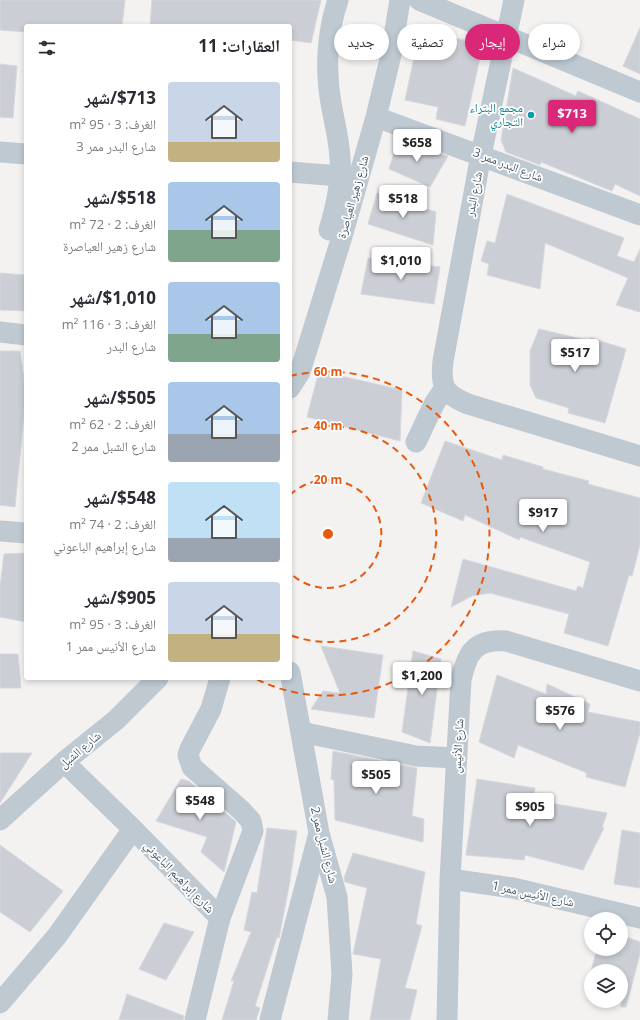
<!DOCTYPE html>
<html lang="ar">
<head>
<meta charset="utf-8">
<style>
  body { margin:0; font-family:"Open Sans","Noto Naskh Arabic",sans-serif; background:#f7f7f7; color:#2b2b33; direction:rtl; height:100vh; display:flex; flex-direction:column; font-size:15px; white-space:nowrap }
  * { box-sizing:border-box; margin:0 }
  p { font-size:13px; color:#7c7c81 }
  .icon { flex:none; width:22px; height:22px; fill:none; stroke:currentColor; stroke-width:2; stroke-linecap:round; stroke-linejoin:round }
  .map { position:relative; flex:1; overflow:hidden; direction:ltr }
  .sheet { position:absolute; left:24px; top:24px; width:268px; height:656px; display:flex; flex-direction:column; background:#fff; border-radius:4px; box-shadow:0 2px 6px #0003; direction:rtl }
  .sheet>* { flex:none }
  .banner { position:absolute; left:304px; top:24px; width:276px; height:36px; direction:rtl; display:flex; gap:8px }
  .tools { position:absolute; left:584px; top:912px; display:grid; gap:8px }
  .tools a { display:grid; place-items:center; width:44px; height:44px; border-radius:50%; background:#fff; box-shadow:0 2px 6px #0003; font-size:20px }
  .price { position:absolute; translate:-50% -34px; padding:0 9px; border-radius:4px; background:#fff; color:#222; font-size:13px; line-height:26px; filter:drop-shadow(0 1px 2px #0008) }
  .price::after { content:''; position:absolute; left:50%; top:24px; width:12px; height:9px; margin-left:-6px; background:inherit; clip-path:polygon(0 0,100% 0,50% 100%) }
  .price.current { background:#db2777; color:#fff }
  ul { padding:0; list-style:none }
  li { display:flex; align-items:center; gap:12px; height:100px; padding:0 12px }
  li span { display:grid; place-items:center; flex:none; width:112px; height:80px; border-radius:4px; color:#555 }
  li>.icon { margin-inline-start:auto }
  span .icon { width:48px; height:48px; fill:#fffc; stroke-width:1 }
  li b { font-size:17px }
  h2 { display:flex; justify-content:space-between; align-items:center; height:48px; padding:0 12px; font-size:17px }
  .pill { padding:0 14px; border-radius:18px; background:#fff; box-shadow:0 2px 6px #0003; font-size:14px; line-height:36px }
  .pill.current { background:#db2777; color:#fff }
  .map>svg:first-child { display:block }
  .building { fill:#cbced4; stroke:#d5d8dd }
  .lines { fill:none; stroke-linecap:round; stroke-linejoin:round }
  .minor { stroke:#bec9d2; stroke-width:21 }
  .ring { fill:none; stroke:#e8590c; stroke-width:2; stroke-dasharray:7 5 }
  .culture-dot { fill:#0f9aa8; stroke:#fff; stroke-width:1.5 }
  .labels { text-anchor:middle; stroke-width:3.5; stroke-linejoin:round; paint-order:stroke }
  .culture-label { font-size:12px; fill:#0d838f; stroke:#fff; text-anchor:end }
  .street-label { font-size:12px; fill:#475561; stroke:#fff }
  .centre { fill:#e8590c; stroke:#fff; stroke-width:2 }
  .ring-label { font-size:12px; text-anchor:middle; font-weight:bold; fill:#e8590c; stroke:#fff; stroke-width:3.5; stroke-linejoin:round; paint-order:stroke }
</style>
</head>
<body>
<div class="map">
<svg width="640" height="1020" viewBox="0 0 640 1020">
  <rect width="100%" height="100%" fill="#f4f1f1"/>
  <path class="building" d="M0,0h125l-3,26h-96v6l-26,-2z
    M152,0h169l-10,43 -21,-3v-14h-140z
    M640,28v46l-17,-8z
    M455,38l28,6 -18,82 -29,-7 2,-12 -33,-7 13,-61 35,7z
    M0,64l17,2 -4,52 -13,-1z
    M513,68l63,28 2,-5 62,28v77l-25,-12 -3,7 -71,-29 -1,3 -34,-13 -5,-12z
    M398,140l50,16 -18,31 -41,-18z
    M377,193l59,19 -3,33 -65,-21z
    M507,194l117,44 -7,18 17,6 6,-13v63l-24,-7 12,-27 -83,-35 -5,46 -53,-14 2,-11 -8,-3 6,-20 8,2z
    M368,258l72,9 -6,37 -73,-10z
    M0,273l26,2v36l-26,-1z
    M539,329l51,12 1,-3 35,11 -21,74 -37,-10 1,-5 -33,-10 -6,-13v-34z
    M0,351h20l6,42 -11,114 -15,-2z
    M319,371l83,19 -2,51 -93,-24z
    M445,441l57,19 1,-5 40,12v2l46,12 -1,3 52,14v47l-8,31 -3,-1 -21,71 -44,-13 5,-19 -79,-21 -18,3 -21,11 12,-48 113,32 2,-5 5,2 7,-26 -70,-25 -1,3 -54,-25 -2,6 -42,-18z
    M26,553v69l-26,-5v-30l4,-33z
    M321,646l62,9 -9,63 -63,-9 12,-18 17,2z
    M413,651l28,8 -11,84 -28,-11z
    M0,654h18l3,34h-21z
    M497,675l49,19 1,-10 43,20 -2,8 52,10v11l-15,54 -39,-10 1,-4 -69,-28 -4,13 -35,-16z
    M333,751l84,17 -5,48 12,3 -1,23 -88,-22 -1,-40 -3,-1z
    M0,753h32l-32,50z
    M181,779l8,2 47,41 -12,50 -23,-20 6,-15 -51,-16z
    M477,779l58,9 -2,12 74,13 -5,14 2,1 -21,42 -58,-15 -1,5 -58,-5z
    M267,828l30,3 -7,50 -11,57 -2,-1 -22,69 5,2 -4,12h-34l12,-39h-3l20,-49 -7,-2 8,-38 5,1z
    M622,830l18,3v55l-26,-4z
    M0,845l63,46 -33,41 -30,-20z
    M353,853l72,19 -9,52 6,2 -17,62 12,2 -7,30h-40l11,-61 -28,-5 14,-66 -22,-6 -1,-4z
    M164,923l30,9 -28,48 -27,-11z
    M621,935l19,7v12l-14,53h-5v-36h-30l6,-22h24z
    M127,994l57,22 -1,4h-64z"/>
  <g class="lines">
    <path class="minor" d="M419,0l221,92
      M514,0l-33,155 -38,206c-3,26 1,33 25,43l172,52
      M376,117l264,98
      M0,152l26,2
      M290,172l50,4
      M329,230c7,-23 13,-48 11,-72 -1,-19 -6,-37 -9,-55 -6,-33 -4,-71 7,-103
      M0,332l26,3
      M290,388l10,-16 40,-129 36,-126 15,-62 9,-55
      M416,442l18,-38 10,-15
      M0,531l26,2
      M290,672l29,161 18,64 5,77 -4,46
      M220,678l-9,31 -21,40 -2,6 4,12 50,44 9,10 2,10 -33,87
      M301,732l115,24 41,2
      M64,762l69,67 87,89 -25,102
      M0,820l64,-58 52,-42 42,-42
      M450,879l63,9 127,30
      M0,1003l57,-67 76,-107
      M270,1020l49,-187
      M447,1020l3,-141 11,-199c6,-28 14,-41 45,-39l134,40"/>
  </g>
  <g class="ring">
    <path d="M290 495A54 54 0 1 1 290 573"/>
    <path d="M290 433A108 108 0 1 1 290 635"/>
    <path d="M290 376A162 162 0 1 1 254 678"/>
  </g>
  <circle class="culture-dot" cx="531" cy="115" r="4"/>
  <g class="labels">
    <g class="culture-label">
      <text x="523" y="112">مجمع البتراء<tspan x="523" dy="14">التجاري</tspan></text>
    </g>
    <g class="street-label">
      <text transform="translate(508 165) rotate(21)" y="4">شارع البدر ممر 3</text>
      <text transform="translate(474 194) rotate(-79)" y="4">شارع البدر</text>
      <text transform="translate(353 197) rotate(-74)" y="4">شارع زهير العياصرة</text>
      <text transform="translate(458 746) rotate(-87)" y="4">شارع الأنيس</text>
      <text transform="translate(80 750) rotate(-40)" y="4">شارع الشبل</text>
      <text transform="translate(324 845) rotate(76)" y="4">شارع الشبل ممر 2</text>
      <text transform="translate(179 877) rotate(46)" y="4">شارع إبراهيم الباعوني</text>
      <text transform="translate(533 894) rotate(12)" y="4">شارع الأنيس ممر 1</text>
    </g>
  </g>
  <circle cx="328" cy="534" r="6" class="centre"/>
  <g class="ring-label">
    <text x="328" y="376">60 m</text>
    <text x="328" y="430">40 m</text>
    <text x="328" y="484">20 m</text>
  </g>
</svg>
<div class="tools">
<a><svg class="icon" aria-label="locate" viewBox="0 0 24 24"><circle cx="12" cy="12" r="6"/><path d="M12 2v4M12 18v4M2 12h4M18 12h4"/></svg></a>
<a><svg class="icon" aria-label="layers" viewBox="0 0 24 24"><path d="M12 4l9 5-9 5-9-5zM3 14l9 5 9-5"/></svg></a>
</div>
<b class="price current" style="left:572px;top:134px">$713</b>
<b class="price" style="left:417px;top:163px">$658</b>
<b class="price" style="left:403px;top:219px">$518</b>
<b class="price" style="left:401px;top:281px">$1,010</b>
<b class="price" style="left:575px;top:373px">$517</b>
<b class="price" style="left:543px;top:533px">$917</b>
<b class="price" style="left:422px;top:696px">$1,200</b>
<b class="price" style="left:560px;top:731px">$576</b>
<b class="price" style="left:376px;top:795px">$505</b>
<b class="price" style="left:200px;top:821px">$548</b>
<b class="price" style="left:530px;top:827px">$905</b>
<div class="banner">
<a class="pill">شراء</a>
<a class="pill current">إيجار</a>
<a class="pill">تصفية</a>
<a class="pill">جديد</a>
</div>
<section class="sheet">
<h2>العقارات: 11<svg class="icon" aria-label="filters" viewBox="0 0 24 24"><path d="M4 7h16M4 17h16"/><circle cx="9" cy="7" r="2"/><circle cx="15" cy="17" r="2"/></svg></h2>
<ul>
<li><span style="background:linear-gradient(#c9d6e8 75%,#c2b280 0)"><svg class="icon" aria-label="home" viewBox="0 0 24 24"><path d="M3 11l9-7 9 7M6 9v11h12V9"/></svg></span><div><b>$713/شهر</b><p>الغرف: 3 · 95 m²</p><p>شارع البدر ممر 3</p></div></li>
<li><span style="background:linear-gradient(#a9c7e8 60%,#7fa58c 0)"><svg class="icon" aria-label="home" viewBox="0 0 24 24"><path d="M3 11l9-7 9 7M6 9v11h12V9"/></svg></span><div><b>$518/شهر</b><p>الغرف: 2 · 72 m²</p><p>شارع زهير العياصرة</p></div></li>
<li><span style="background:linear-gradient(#a9c7e8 65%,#7fa58c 0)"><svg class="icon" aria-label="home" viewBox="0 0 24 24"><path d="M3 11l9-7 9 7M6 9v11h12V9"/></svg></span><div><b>$1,010/شهر</b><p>الغرف: 3 · 116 m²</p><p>شارع البدر</p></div></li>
<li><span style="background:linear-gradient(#a9c7e8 65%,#9aa5b1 0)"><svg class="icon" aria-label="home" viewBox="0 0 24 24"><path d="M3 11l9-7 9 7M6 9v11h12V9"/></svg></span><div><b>$505/شهر</b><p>الغرف: 2 · 62 m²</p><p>شارع الشبل ممر 2</p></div></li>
<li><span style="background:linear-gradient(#bfe0f5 70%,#9aa5b1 0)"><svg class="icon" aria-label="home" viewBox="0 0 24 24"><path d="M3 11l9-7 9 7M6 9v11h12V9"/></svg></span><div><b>$548/شهر</b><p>الغرف: 2 · 74 m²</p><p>شارع إبراهيم الباعوني</p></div></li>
<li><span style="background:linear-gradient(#c9d6e8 65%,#c2b280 0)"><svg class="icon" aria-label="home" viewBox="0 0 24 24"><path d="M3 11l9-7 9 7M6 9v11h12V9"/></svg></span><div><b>$905/شهر</b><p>الغرف: 3 · 95 m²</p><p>شارع الأنيس ممر 1</p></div></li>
</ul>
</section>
</div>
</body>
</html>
